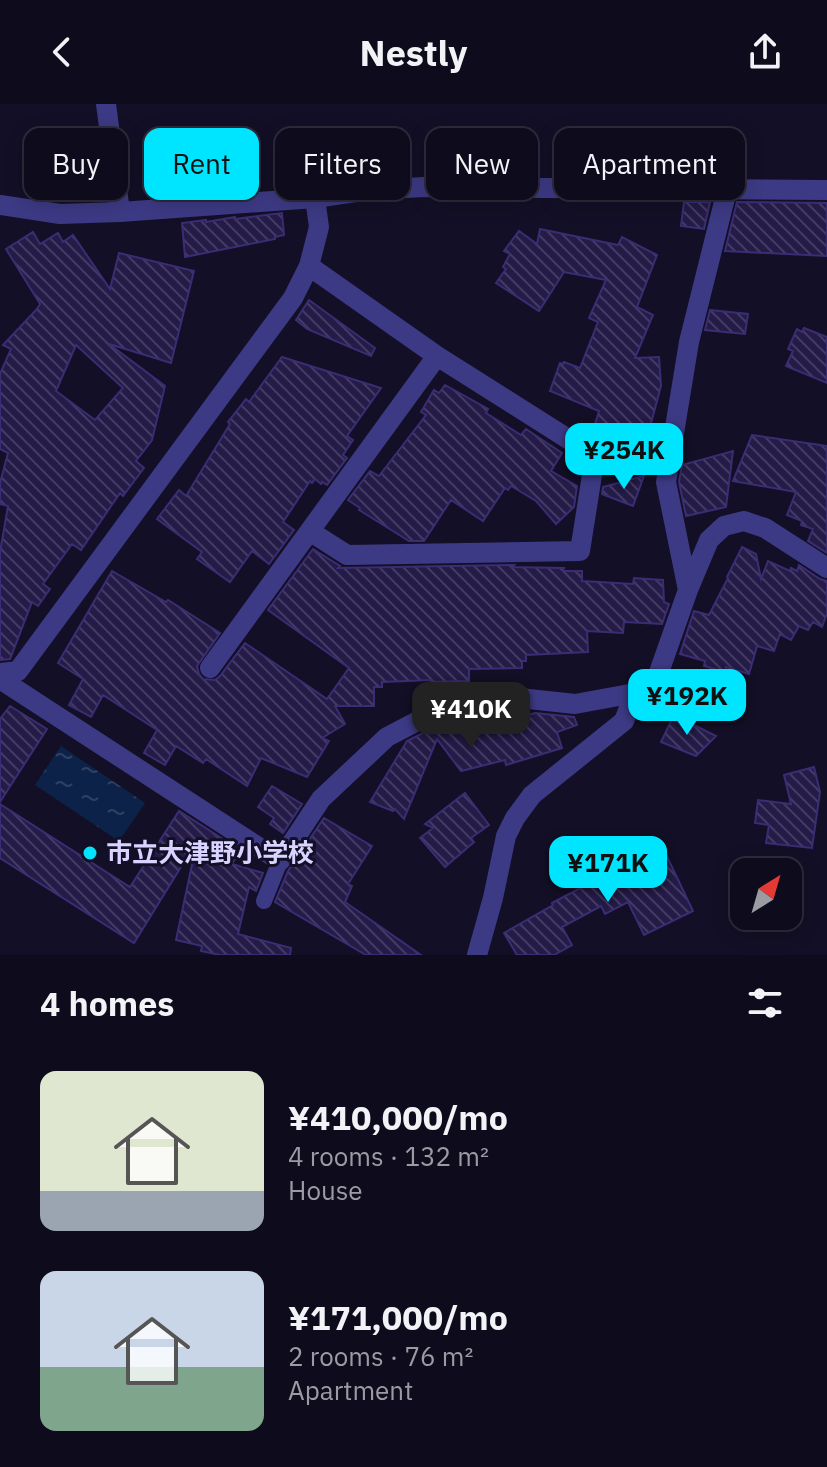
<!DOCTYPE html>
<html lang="en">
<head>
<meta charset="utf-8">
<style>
  body { margin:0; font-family:"IBM Plex Sans","Noto Sans JP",sans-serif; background:#1c1929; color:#f1f3f6; height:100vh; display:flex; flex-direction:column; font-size:30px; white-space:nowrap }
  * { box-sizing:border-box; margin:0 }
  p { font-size:26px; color:#9b9ba3 }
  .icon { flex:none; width:44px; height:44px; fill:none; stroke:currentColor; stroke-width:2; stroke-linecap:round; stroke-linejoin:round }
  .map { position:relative; height:851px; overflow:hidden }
  .sheet { display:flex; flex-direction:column; background:#0e0b1c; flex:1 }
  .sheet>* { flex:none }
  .guide { position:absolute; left:24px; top:24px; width:780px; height:72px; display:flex; gap:16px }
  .needle { width:52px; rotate:37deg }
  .buttons { position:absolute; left:730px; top:754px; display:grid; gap:16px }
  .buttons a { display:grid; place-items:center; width:72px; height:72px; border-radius:16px; background:#0e0b1c; box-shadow:0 4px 20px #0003,0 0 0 2px #2e2b3b; font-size:40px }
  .price { position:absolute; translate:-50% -68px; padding:0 18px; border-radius:16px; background:#00e5ff; color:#111; font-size:26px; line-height:52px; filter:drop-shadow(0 2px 4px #0008) }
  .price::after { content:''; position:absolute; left:50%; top:48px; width:24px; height:18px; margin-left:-12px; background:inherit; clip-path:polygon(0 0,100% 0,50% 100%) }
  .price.current { background:#222; color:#fff }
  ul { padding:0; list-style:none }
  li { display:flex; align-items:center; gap:24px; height:200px; padding:0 40px }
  li span { display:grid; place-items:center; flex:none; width:224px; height:160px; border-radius:16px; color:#555 }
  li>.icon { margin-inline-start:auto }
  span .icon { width:96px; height:96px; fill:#fffc; stroke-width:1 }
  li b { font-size:34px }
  h2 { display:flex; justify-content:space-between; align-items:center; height:96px; padding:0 40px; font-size:34px }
  .pill { padding:0 28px; border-radius:16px; background:#0e0b1c; box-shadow:0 4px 20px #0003,0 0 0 2px #2e2b3b; font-size:28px; line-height:72px }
  .pill.current { background:#00e5ff; color:#111 }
  header { display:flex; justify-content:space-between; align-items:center; height:104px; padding:0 40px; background:#0e0b1c; font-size:36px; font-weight:800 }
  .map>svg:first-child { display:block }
  .water { fill:url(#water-ripples) }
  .building { fill:url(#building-back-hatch); stroke:#3b2d73; stroke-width:2; fill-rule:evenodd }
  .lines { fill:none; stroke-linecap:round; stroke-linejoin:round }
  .service { stroke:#3d3a85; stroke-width:16 }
  .minor { stroke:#3d3a85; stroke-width:20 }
  .tertiary { stroke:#3d3a85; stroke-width:20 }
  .poi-dot { fill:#00e5ff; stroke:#130f26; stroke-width:3 }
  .labels { text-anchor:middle; stroke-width:6; stroke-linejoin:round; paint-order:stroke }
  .poi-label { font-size:26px; font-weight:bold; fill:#d9d4ff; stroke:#130f26; text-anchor:start }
</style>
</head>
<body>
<header><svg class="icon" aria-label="back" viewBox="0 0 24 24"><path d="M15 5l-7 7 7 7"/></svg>Nestly<svg class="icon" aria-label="share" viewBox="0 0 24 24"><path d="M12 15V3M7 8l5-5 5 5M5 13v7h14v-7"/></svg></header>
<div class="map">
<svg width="827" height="851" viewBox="0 0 827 851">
  <defs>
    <pattern id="water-ripples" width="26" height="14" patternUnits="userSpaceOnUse" patternTransform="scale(2)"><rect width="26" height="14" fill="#0c2248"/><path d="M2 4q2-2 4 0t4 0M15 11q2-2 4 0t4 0" fill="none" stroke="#2f4163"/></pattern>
    <pattern id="building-back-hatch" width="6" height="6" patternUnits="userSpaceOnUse" patternTransform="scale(2)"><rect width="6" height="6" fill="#241b47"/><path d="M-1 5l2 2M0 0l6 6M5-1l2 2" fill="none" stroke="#433b63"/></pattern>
  </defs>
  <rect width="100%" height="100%" fill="#130f26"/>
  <path class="water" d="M61,642l84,57 -26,38 -84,-56z"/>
  <path class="building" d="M684,98h26l-6,27 -23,-3z
    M737,98l90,1v53l-102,-5z
    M282,109l2,22 -9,2v2l-90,18 -3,-34 24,-3v2l29,-5v2z
    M540,125l78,16 4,-8 35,18 -20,52 16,8 -18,43 24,-1 2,29 -16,60 -52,-15 6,-20 -49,-20 10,-28 3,1 1,-2 16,6 18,-46 -9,-4 17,-38 -42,-8 -25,39 -43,-28 10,-14 -3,-2 7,-13 -6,-3 15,-20 18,13z
    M33,128l7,12 18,-11 5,9 10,-7 37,54 9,-36 75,18 -23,92 -62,-19 56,42 -13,54 -16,21 8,7 -21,28 -3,-3 -39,57 -9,-6 -29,40 7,5 -12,17 -6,-4 -22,57 -10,1v-108l8,-46 -8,-2v-21l8,-30 -8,-4v-75l11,-25 -8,-4 34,-36 3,-5 -34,-55zM76,241l47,43 -28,32 -39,-29z
    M309,196l66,48 -4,8 -64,-27 -11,-9z
    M710,206l38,4 -3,20 -40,-4z
    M804,224l23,9v46l-41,-17 7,-15 -5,-2 9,-20 5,3z
    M282,253l99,31 -34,48 6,4 -10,15 4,3 -20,27 -5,-3 -1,2 -6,-5 -3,4 -2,-2 -27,41 11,8 -25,34 -17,-13 -22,31 -33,-23 5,-7 -45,-33 22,-29 7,6 44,-72 -2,-2 18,-23 3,3z
    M445,281l43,24 -2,4 35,22 5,-6 36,24 -11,18 26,15 -3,21 -18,17 -20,-23 -25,-15 -3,4 -3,-2 -22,33 -32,-21 -27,41h-15l-50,-31 1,-2 -12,-8 22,-29 9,5 47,-61 -5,-3 13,-22 5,3z
    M752,331l75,11v107l-19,-12 5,-12 -12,-4 1,-4 -15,-6 9,-23 -63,-11z
    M733,347l-7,56 -40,9 -7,-34 3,-17z
    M644,372l-11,30 -31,-12 1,-7z
    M742,443l14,7 5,25 7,-18 22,10 1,-3 6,3 2,-6 21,14 7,2v32l-5,14 -9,-5 -5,8 -9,-4 -8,14 -11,-6 -6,17 -17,-5 -8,28 -23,-7 -1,5 -21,-6 1,-5 -25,-7 14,-43 15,4 19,-37 -1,-1z
    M313,445l27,17 -2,2 176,-3 -2,2 52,1 -1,3h19v10l51,3 1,-6 29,2 1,22 5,2 -7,20 -38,-2 -1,11 -36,-2 1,21 -62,3v6h-4v7l-53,1v12l-38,1v-2l-49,2v5h-8v19h-39l10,18 -23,14 7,3 -22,36 -46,-19 -14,28 -41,-27 -3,4 -27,-17 -11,19 -21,-12 13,-23 -54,-35 -12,22 -22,-12 14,-26 -25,-16 54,-92 54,31 2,-2 52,33 -23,33 2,8 4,5 12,1 5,-4 25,-33 82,56 22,-31 -81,-58z
    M10,602l37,23 -47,73v-83z
    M511,606l7,1 2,6 15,-4 39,4 3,8 -20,7 5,16 -56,17 -1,-5 -44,11 -24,-32 -33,80 -9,-10 -2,2 -23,-9 37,-61 18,-9z
    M674,611l42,21 -20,20 -35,-14z
    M814,663l6,25 -8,56 -46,-5 3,-18 -14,-2 3,-23 33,4 -7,-29z
    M272,682l30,18 -19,29 -13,-9 4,-6 -16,-11z
    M465,689l24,32 -18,13 3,4 -29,25 -25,-29 13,-10 -8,-4z
    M0,700l130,83 49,-76 61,39 -8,14 31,9 -7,18 -7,-4 -11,47 53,14 -1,7h-70l-19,-4 1,-5 -26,-6 21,-99 -63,102 -134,-85z
    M324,714l48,28 -24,38 4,2 -7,16 76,53h-55l-91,-53 13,-31z
    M661,740l32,67 -49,24 -16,-33 -23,12 -4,-8 -39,21 10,18 -18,10h-37l-13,-22 49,-28 -1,-2 76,-40 -1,-3z"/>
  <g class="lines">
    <path class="service" d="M264,797l16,-40"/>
    <path class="minor" d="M106,0l14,108
      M309,162l128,90 158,100 -15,95 -233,4 -36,-23
      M688,486l21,-50 15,-14 20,-5 21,7 62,40
      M210,564l227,-312
      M0,569l18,-2 275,-373 16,-32 10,-39 -4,-29
      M0,575l280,182 41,-62 66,-62 46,-24 77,-16 65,7 60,-11 23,-18 30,-85 -22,-108 23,-140 38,-152
      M477,851l16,-57 13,-62 9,-18 17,-23 92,-74 11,-28"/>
    <path class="tertiary" d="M0,101l60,9 60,-2 195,-14 54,-8 55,-3 403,3"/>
  </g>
  <circle class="poi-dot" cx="90" cy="749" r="8"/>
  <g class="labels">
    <g class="poi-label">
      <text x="106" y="758">市立大津野小学校</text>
    </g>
  </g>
</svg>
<div class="buttons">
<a><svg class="needle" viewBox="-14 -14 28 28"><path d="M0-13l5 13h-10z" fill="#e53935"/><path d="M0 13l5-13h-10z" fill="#9b9ba3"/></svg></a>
</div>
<b class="price" style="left:624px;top:387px">¥254K</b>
<b class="price" style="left:687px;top:633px">¥192K</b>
<b class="price current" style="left:471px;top:646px">¥410K</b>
<b class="price" style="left:608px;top:800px">¥171K</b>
<div class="guide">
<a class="pill">Buy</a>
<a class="pill current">Rent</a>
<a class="pill">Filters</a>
<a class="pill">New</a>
<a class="pill">Apartment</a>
</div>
</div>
<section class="sheet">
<h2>4 homes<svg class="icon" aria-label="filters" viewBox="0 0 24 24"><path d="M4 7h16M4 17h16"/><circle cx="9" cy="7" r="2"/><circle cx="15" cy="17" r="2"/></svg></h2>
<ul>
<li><span style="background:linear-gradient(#dfe7d0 75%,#9aa5b1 0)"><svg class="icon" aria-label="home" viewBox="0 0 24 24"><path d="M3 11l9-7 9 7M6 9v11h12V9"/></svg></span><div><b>¥410,000/mo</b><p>4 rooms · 132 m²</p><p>House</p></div></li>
<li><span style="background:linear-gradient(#c9d6e8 60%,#7fa58c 0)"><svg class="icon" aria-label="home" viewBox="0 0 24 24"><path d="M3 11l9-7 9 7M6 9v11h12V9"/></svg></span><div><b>¥171,000/mo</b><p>2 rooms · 76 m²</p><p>Apartment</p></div></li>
</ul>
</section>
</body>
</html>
